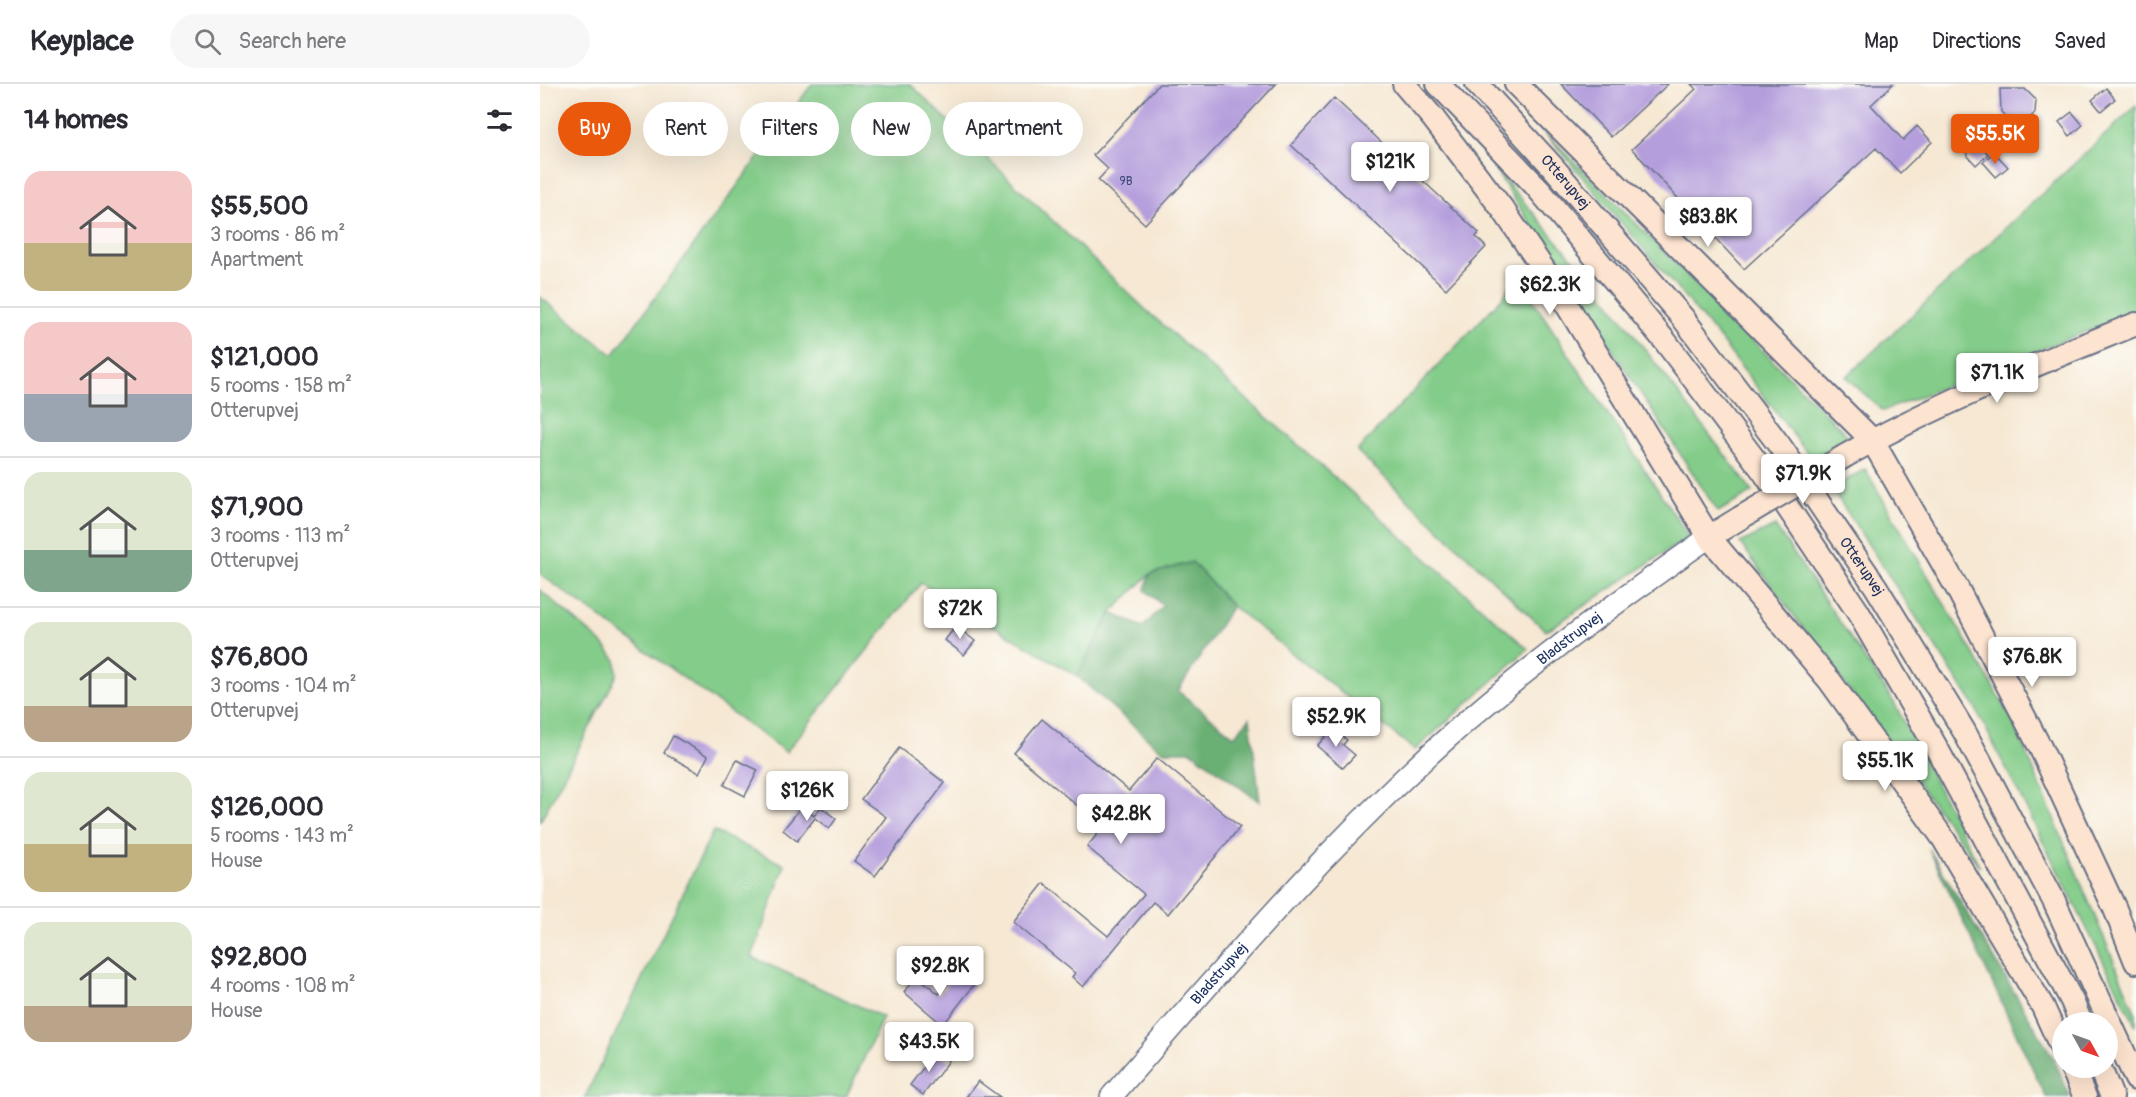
<!DOCTYPE html>
<html lang="en">
<head>
<meta charset="utf-8">
<style>
  body { margin:0; font-family:Pangolin,sans-serif; background:#f7f7f7; color:#2b2b33; height:100vh; display:flex; flex-direction:column; font-size:22px; white-space:nowrap }
  * { box-sizing:border-box; margin:0 }
  p { font-size:20px; color:#7c7c81 }
  .icon { flex:none; width:33px; height:33px; fill:none; stroke:currentColor; stroke-width:2; stroke-linecap:round; stroke-linejoin:round }
  .map { position:relative; flex:1; overflow:hidden }
  .side { display:flex; flex-direction:column; background:#fff; width:540px }
  .side>* { flex:none }
  .top-card { position:absolute; left:18px; top:18px; width:570px; height:54px; display:flex; gap:12px }
  .needle { width:39px; rotate:130deg }
  .buttons { position:absolute; left:1512px; top:928px; display:grid; gap:12px }
  .buttons a { display:grid; place-items:center; width:66px; height:66px; border-radius:50%; background:#fff; box-shadow:0 6px 24px #0002; font-size:30px }
  .price { position:absolute; translate:-50% -51px; padding:0 14px; border-radius:6px; background:#fff; color:#222; font-size:20px; line-height:39px; filter:drop-shadow(0 2px 3px #0008) }
  .price::after { content:''; position:absolute; left:50%; top:36px; width:18px; height:14px; margin-left:-9px; background:inherit; clip-path:polygon(0 0,100% 0,50% 100%) }
  .price.selected { background:#ea580c; color:#fff }
  ul { padding:0; list-style:none }
  li { display:flex; align-items:center; gap:18px; height:150px; padding:0 24px }
  li+li { border-top:2px solid #e1e1e2 }
  li span { display:grid; place-items:center; flex:none; width:168px; height:120px; border-radius:18px; color:#555 }
  li>.icon { margin-inline-start:auto }
  span .icon { width:72px; height:72px; fill:#fffc; stroke-width:1 }
  li b { font-size:26px }
  h2 { display:flex; justify-content:space-between; align-items:center; height:72px; padding:0 24px; font-size:26px }
  .pill { padding:0 21px; border-radius:27px; background:#fff; box-shadow:0 6px 24px #0002; font-size:21px; line-height:54px }
  .pill.selected { background:#ea580c; color:#fff }
  header { display:flex; align-items:center; gap:36px; box-sizing:border-box; height:84px; padding:0 30px; background:#fff; border-bottom:2px solid #e1e1e2 }
  header strong { font-size:28px }
  nav { display:flex; gap:33px; margin-inline-start:auto; font-size:21px }
  .search { width:420px; height:54px; background:#f7f7f7; display:flex; align-items:center; gap:15px; box-sizing:border-box; padding:0 21px; border-radius:33px; color:#7c7c81; font-size:22px }
  main { display:flex; flex:1; min-height:0 }
  .map>svg:first-child { display:block }
  .green { fill:#83cc89; stroke:#4f7e74; stroke-width:1.5 }
  .forest { fill:#6ab075; stroke:#42706a; stroke-width:1.5 }
  .building { fill:#b49edc }
  .lines { fill:none; stroke-linecap:round; stroke-linejoin:round }
  .tertiary-casing { stroke:#687087; stroke-width:24 }
  .secondary-casing { stroke:#687087; stroke-width:26 }
  .tertiary { stroke:#fff; stroke-width:21 }
  .secondary { stroke:#fde4d0; stroke-width:22 }
  .secondary-bridge-casing { stroke:#687087; stroke-width:26; stroke-linecap:butt }
  .secondary-bridge { stroke:#fde4d0; stroke-width:22 }
  .labels { text-anchor:middle; stroke-width:4.5; stroke-linejoin:round; paint-order:stroke }
  .number-label { font-size:12px; fill:#414b7e }
  .street-label { font-size:15px; fill:#1b2f5e; stroke:#fdfcf7 }
</style>
</head>
<body>
<header>
<strong>Keyplace</strong>
<div class="search"><svg class="icon" aria-label="search" viewBox="0 0 24 24"><circle cx="10" cy="10" r="6"/><path d="M15 15l6 6"/></svg>Search here</div>
<nav><a>Map</a><a>Directions</a><a>Saved</a></nav>
</header>
<main>
<section class="side">
<h2>14 homes<svg class="icon" aria-label="filters" viewBox="0 0 24 24"><path d="M4 7h16M4 17h16"/><circle cx="9" cy="7" r="2"/><circle cx="15" cy="17" r="2"/></svg></h2>
<ul>
<li><span style="background:linear-gradient(#f6c9c9 60%,#c2b280 0)"><svg class="icon" aria-label="home" viewBox="0 0 24 24"><path d="M3 11l9-7 9 7M6 9v11h12V9"/></svg></span><div><b>$55,500</b><p>3 rooms · 86 m²</p><p>Apartment</p></div></li>
<li><span style="background:linear-gradient(#f6c9c9 60%,#9aa5b1 0)"><svg class="icon" aria-label="home" viewBox="0 0 24 24"><path d="M3 11l9-7 9 7M6 9v11h12V9"/></svg></span><div><b>$121,000</b><p>5 rooms · 158 m²</p><p>Otterupvej</p></div></li>
<li><span style="background:linear-gradient(#dfe7d0 65%,#7fa58c 0)"><svg class="icon" aria-label="home" viewBox="0 0 24 24"><path d="M3 11l9-7 9 7M6 9v11h12V9"/></svg></span><div><b>$71,900</b><p>3 rooms · 113 m²</p><p>Otterupvej</p></div></li>
<li><span style="background:linear-gradient(#dfe7d0 70%,#b9a48a 0)"><svg class="icon" aria-label="home" viewBox="0 0 24 24"><path d="M3 11l9-7 9 7M6 9v11h12V9"/></svg></span><div><b>$76,800</b><p>3 rooms · 104 m²</p><p>Otterupvej</p></div></li>
<li><span style="background:linear-gradient(#dfe7d0 60%,#c2b280 0)"><svg class="icon" aria-label="home" viewBox="0 0 24 24"><path d="M3 11l9-7 9 7M6 9v11h12V9"/></svg></span><div><b>$126,000</b><p>5 rooms · 143 m²</p><p>House</p></div></li>
<li><span style="background:linear-gradient(#dfe7d0 70%,#b9a48a 0)"><svg class="icon" aria-label="home" viewBox="0 0 24 24"><path d="M3 11l9-7 9 7M6 9v11h12V9"/></svg></span><div><b>$92,800</b><p>4 rooms · 108 m²</p><p>House</p></div></li>
</ul>
</section>
<div class="map">
<svg width="1596" height="1013" viewBox="0 0 1596 1013">
  <rect width="100%" height="100%" fill="#fdfcf7"/>
  <filter id="ink" filterUnits="userSpaceOnUse"><feTurbulence type="fractalNoise" baseFrequency=".0167" numOctaves="2"/><feDisplacementMap in="SourceGraphic" scale="12" xChannelSelector="R" yChannelSelector="G"/><feConvolveMatrix kernelMatrix="1 2 1 2 8 2 1 2 1" color-interpolation-filters="sRGB"/></filter>
  <filter id="wash" filterUnits="userSpaceOnUse"><feTurbulence type="fractalNoise" baseFrequency=".008" numOctaves="4" result="noise"/><feDisplacementMap in="SourceGraphic" scale="24" xChannelSelector="R" yChannelSelector="G"/><feGaussianBlur stdDeviation="1.35" result="paint"/><feColorMatrix in="noise" values="0 0 0 0 0 0 0 0 0 0 0 0 0 0 0 0 0 1.4 0 .05"/><feComposite in="paint" operator="in"/></filter>
  <g filter="url(#wash)">
    <rect width="100%" height="100%" fill="#f6e8d3"/>
    <path class="green" d="M272,0h98l236,226 382,339 -113,101 -183,-144 -40,-44 -42,12 -39,39 -34,63 -156,-93 -135,169 -246,-178v-277l73,58z
      M1596,22v206l-253,99 -37,-34z
      M1000,43l310,311 -39,20 -92,-120z
      M952,81l111,129 150,198 -35,20z
      M977,192l172,261 -143,94 -189,-180 145,-153z
      M1325,385l147,250 124,295v12l-161,-319 -143,-218z
      M1235,442l118,175 87,166 -240,-324z
      M0,506l62,53 14,17 1,15 -77,147z
      M173,747l72,34 -33,92 131,60 -37,80h-261z"/>
    <path class="forest" d="M652,478l40,44 -54,85 56,45 16,-18 10,84 -69,-51h-29l-85,-75 34,-63 32,14 20,-21 -18,-16 5,-16z
      M1389,765l125,210 16,38h-24z"/>
    <g id="blocks">
      <path class="building" d="M619,0h117l-131,140 -47,-44 10,-11 -15,-14z
        M1021,0h107l-57,53z
        M1151,0h202l-22,21 32,35 14,-14 15,16 -32,31 -24,-25 -132,121 -112,-120 64,-60z
        M1566,4l9,11 -14,12 -9,-11z
        M1460,5h25l11,11 -1,13 -10,9h-14l-10,-10z
        M794,14l145,135 -3,4 10,10 -40,42 -155,-144z
        M1532,28l11,13 -13,11 -11,-14z
        M1438,59l10,11 -12,11 -10,-11z
        M1454,68l14,15 -12,10 -13,-15z
        M416,542l19,15 -11,14 -19,-15z
        M502,635l87,72 28,-33 83,69 -72,87 -15,-12 -70,85 -11,-10 3,-4 -62,-51 31,-39 64,53 36,-42 -57,-47 16,-20 -89,-74z
        M793,644l14,12 -4,5 12,10 -12,13 -26,-22z
        M133,652l35,20 -9,17 -35,-20z
        M359,664l46,35 -70,93 -21,-15 32,-44 -25,-18z
        M197,676l21,10 -13,26 -21,-11z
        M262,722l12,10 7,-9 15,12 -7,10 -14,-11 -18,23 -14,-11z
        M418,888l16,13 -31,40 -39,-33 13,-16 22,18z
        M396,967l13,10 -26,34 -13,-10z
        M438,997l22,16h-34z"/>
    </g>
  </g>
  <g filter="url(#ink)">
    <use href="#blocks" fill-opacity="0" stroke="#687087" stroke-width="1.5"/>
    <g class="lines">
      <g class="tertiary-casing">
        <g id="tertiary">
          <path id="s1" d="M571,1013c106,-122 212,-246 332,-355 83,-75 174,-140 266,-205"/>
        </g>
      </g>
      <g class="secondary-casing">
        <g id="secondary">
          <path d="M864,0l29,34 71,93 55,81 150,245 121,144 113,157 100,169 19,42"/>
          <path d="M898,0l97,101 130,156 99,131 94,140 78,135 136,254 9,22"/>
          <path id="s2" d="M937,0l75,82 131,152 97,128 96,141 88,144 90,170 82,178"/>
          <path d="M976,0l356,356 85,148 84,161 74,160 21,53"/>
          <path d="M1305,372c92,-53 193,-92 291,-132"/>
          <path d="M1169,453l31,-19"/>
          <path d="M1532,984l13,29"/>
          <path d="M1560,984l12,29"/>
        </g>
      </g>
      <use href="#tertiary" class="tertiary"/>
      <use href="#secondary" class="secondary"/>
      <g class="secondary-bridge-casing">
        <path id="secondary-bridge" d="M1200,434l105,-62"/>
      </g>
      <use href="#secondary-bridge" class="secondary-bridge"/>
    </g>
  </g>
  <g class="labels">
    <g class="number-label">
      <text x="586" y="101">9B</text>
    </g>
    <g class="street-label">
      <text dy="5" stroke="none"><textPath href="#s2" startOffset="132">Otterupvej</textPath></text>
      <text dy="5" stroke="none"><textPath href="#s2" startOffset="618">Otterupvej</textPath></text>
      <text dy="5" stroke="none"><textPath href="#s1" startOffset="650">Bladstrupvej</textPath></text>
      <text dy="5" stroke="none"><textPath href="#s1" startOffset="164">Bladstrupvej</textPath></text>
    </g>
  </g>
</svg>
<div class="buttons">
<a><svg class="needle" viewBox="-14 -14 28 28"><path d="M0-13l5 13h-10z" fill="#e53935"/><path d="M0 13l5-13h-10z" fill="#7c7c81"/></svg></a>
</div>
<b class="price selected" style="left:1455px;top:81px">$55.5K</b>
<b class="price" style="left:850px;top:109px">$121K</b>
<b class="price" style="left:1168px;top:164px">$83.8K</b>
<b class="price" style="left:1010px;top:232px">$62.3K</b>
<b class="price" style="left:1457px;top:320px">$71.1K</b>
<b class="price" style="left:1263px;top:421px">$71.9K</b>
<b class="price" style="left:420px;top:556px">$72K</b>
<b class="price" style="left:1492px;top:604px">$76.8K</b>
<b class="price" style="left:796px;top:664px">$52.9K</b>
<b class="price" style="left:1345px;top:708px">$55.1K</b>
<b class="price" style="left:267px;top:738px">$126K</b>
<b class="price" style="left:581px;top:761px">$42.8K</b>
<b class="price" style="left:400px;top:913px">$92.8K</b>
<b class="price" style="left:389px;top:989px">$43.5K</b>
<div class="top-card">
<a class="pill selected">Buy</a>
<a class="pill">Rent</a>
<a class="pill">Filters</a>
<a class="pill">New</a>
<a class="pill">Apartment</a>
</div>
</div>
</main>
</body>
</html>
